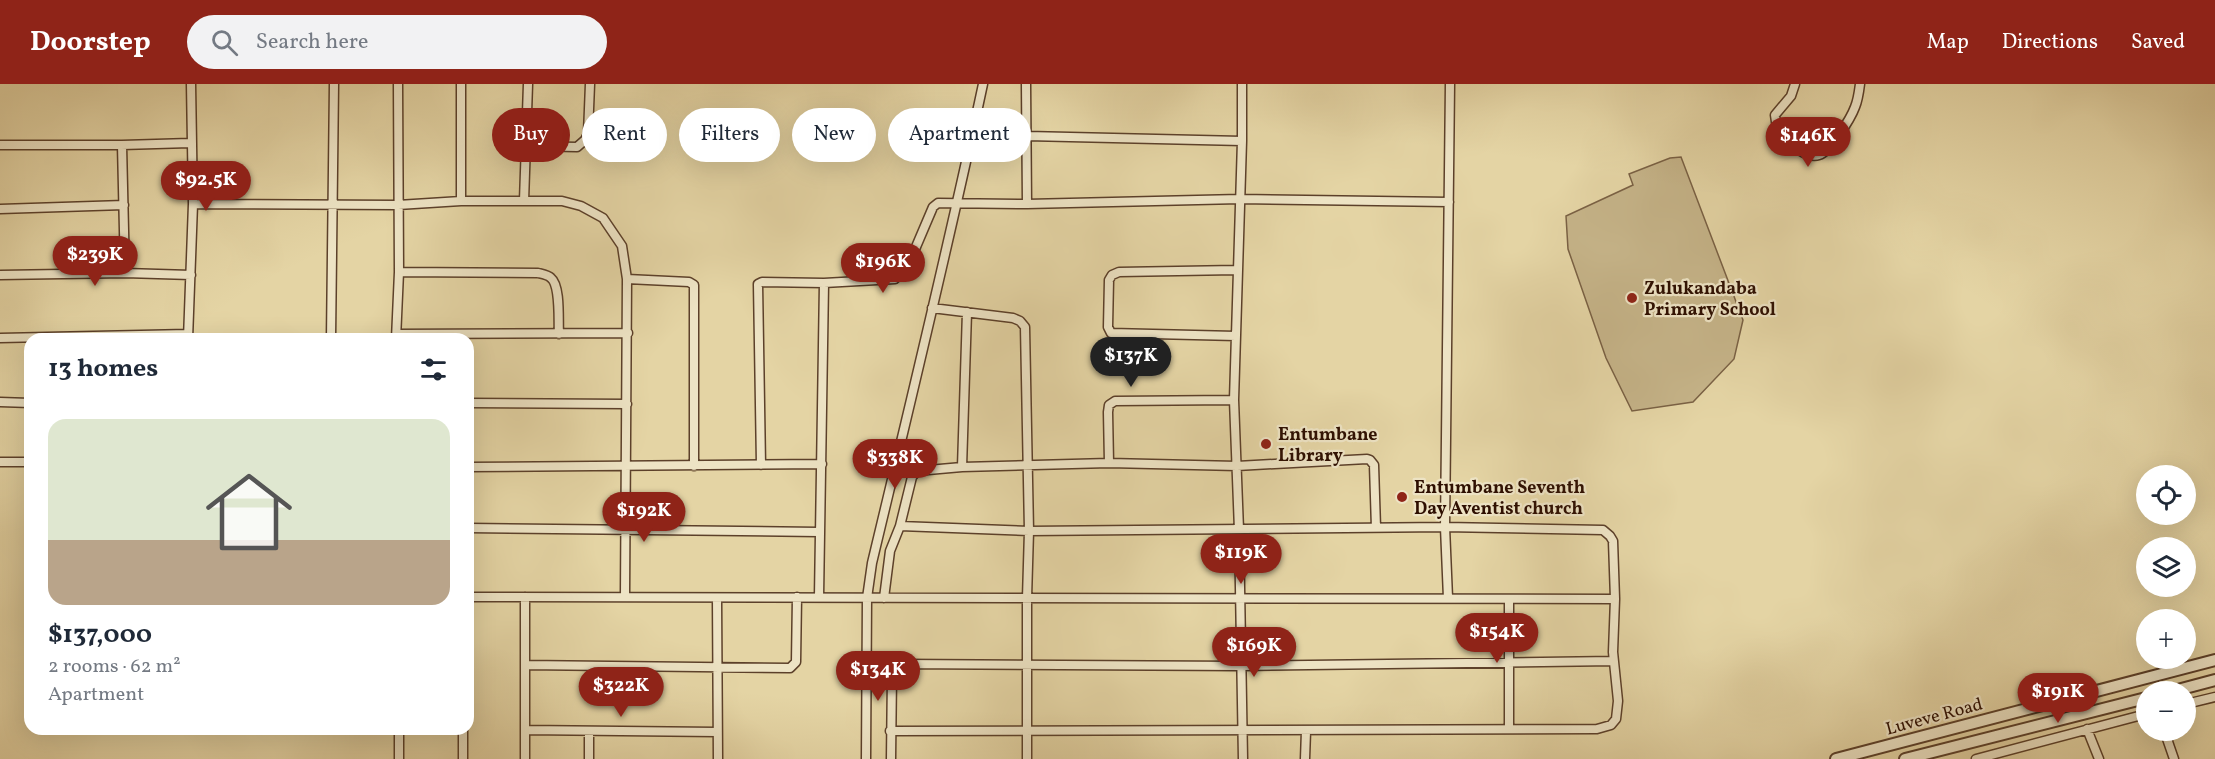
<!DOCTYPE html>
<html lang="en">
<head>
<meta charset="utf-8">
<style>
  body { margin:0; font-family:Vollkorn,serif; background:#f2f2f3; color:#1f2937; height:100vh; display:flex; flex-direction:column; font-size:22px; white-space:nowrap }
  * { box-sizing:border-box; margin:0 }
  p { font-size:20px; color:#747a83 }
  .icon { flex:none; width:33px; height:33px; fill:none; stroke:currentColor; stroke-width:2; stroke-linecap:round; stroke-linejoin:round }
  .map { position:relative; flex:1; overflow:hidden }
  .details { position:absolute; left:24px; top:249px; width:450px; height:402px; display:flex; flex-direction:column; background:#fff; border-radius:18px; box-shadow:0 6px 24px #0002 }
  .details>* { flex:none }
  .hud { position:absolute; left:492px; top:24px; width:570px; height:54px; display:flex; gap:12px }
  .tools { position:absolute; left:2136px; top:381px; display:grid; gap:12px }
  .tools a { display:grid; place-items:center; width:60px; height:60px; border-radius:50%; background:#fff; box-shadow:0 6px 24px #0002; font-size:30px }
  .price { position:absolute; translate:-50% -51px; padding:0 14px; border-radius:21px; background:#8f2418; color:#fff; font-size:20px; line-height:39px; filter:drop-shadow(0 2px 3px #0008) }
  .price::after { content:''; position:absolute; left:50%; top:36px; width:18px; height:14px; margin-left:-9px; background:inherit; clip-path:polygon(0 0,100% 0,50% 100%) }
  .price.on { background:#222; color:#fff }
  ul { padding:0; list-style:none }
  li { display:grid; align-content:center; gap:12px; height:318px; padding:0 24px }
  li span { display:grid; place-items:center; height:186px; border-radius:18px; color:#555 }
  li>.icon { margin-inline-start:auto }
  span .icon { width:108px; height:108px; fill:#fffc; stroke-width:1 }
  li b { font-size:26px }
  h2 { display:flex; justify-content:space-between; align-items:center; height:72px; padding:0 24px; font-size:26px }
  .pill { padding:0 21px; border-radius:27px; background:#fff; box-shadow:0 6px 24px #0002; font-size:21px; line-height:54px }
  .pill.on { background:#8f2418; color:#fff }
  header { display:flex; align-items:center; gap:36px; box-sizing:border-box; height:84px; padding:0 30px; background:#8f2418; color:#fff }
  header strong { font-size:28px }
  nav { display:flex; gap:33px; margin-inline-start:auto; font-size:21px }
  .search { width:420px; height:54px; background:#f2f2f3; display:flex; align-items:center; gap:15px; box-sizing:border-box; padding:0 21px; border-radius:33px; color:#747a83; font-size:22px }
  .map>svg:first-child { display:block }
  .green { fill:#c5b388; stroke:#7a6144; stroke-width:1.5 }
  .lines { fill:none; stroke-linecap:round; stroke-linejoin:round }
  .minor-casing { stroke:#5c402a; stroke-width:11 }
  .tertiary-casing { stroke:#5c402a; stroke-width:14 }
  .minor { stroke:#ede3c4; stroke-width:8 }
  .tertiary { stroke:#ede3c4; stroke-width:10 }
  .poi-dot { fill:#8f2418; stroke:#ede3c4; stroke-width:2 }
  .labels { text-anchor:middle; stroke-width:4.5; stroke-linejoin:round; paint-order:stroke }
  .poi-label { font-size:18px; font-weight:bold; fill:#2e0f01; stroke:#ede3c4; text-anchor:start }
  .street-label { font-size:18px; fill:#2e0f01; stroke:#ede3c4 }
</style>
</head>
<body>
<header>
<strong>Doorstep</strong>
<div class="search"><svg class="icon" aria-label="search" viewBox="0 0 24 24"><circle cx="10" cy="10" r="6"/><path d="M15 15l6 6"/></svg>Search here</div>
<nav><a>Map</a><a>Directions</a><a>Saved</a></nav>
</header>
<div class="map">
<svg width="2215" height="675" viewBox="0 0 2215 675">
  <rect width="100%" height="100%" fill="#e4d4a4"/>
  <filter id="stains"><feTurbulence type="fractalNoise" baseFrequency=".00333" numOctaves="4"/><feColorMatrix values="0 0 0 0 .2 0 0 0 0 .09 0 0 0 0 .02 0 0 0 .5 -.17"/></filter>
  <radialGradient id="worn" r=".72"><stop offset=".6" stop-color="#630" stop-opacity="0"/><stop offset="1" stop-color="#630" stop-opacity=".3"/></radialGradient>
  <path class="green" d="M1681,73l62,163 -9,39 -41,43 -61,9 -26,-53 -38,-109 -2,-33 67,-31 -4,-11 41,-16z"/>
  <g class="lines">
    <g class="minor-casing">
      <path id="minor" d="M1026,0l1,120
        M1242,0v57l-8,259 5,130 4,229
        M1795,0l-4,12 -16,19c1,13 7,23 18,31 7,5 17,12 26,9 11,-3 32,-37 36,-48 3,-7 4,-15 5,-23
        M1027,52l215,5
        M0,61h122l68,-2
        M122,61l3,128
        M527,62l50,1 8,-7 3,-6 2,-50
        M461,117v-117
        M524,117l4,-117
        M193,120l205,1 63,-4h101l19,5 22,12 19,28 5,33 -2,317
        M0,125l124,-4
        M399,188l139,1c4,1 10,2 13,5 10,8 7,44 8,56
        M0,191l125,-2 66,2
        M627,195l62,3 5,3v181
        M932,224l81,10 7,3 5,6 4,204 -2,67v161
        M397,250l231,-1
        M1236,252l-125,-3 -3,-6 1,-47 3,-5 7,-3 117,-2
        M0,254l188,-4
        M188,255l5,-135 -2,-120
        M331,255l3,-255
        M396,255l3,-67 -1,-188
        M0,318l30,1
        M468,319l159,1
        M0,378h30
        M1109,379l-1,-51 1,-7 6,-4 119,-1
        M761,381l-3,-181 4,-2 62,1 71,-4 15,-18 23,-54 5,-4 89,1 213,-5 209,3
        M468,383l354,-3
        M962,383l5,-155
        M468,444l351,4
        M468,513l1147,2
        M819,513l5,-314
        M717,514l1,161
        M884,514l6,-47 10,-25 12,-49 5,-6 45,-4 147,-4 128,3 130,-7 3,1 4,5 2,63
        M1448,514l-3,-71 5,-443
        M1509,515v130
        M525,581l265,3 6,-6 1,-65
        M2186,620l29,-7
        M399,645v30
        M463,645v30
        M2087,645l12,30
        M525,646l192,2
        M2164,646l10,29
        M890,647l707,-2 14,-4 5,-6 2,-18 -5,-49 2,-53 -2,-58 -3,-5 -7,-6 -158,-3 -416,4 -129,-5
        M525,675v-162
        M589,675v-28
        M866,675l1,-161 5,-35c38,-159 77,-319 111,-479
        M891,675l1,-85 3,-8 6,-2 340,2 373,-5
        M1305,675l1,-28
        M1976,675l170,-45"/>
    </g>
    <g class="tertiary-casing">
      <path id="tertiary" d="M2170,608l45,-12
        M1836,675l379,-99
        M1905,675l241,-61"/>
    </g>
    <use href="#minor" class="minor"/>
    <use href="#tertiary" class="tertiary"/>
  </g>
  <g class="poi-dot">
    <circle cx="1632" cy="214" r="6"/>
    <circle cx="1266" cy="360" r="6"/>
    <circle cx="1402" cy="413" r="6"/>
  </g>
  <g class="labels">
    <g class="poi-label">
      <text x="1644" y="210">Zulukandaba<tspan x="1644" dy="21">Primary School</tspan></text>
      <text x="1278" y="356">Entumbane<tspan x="1278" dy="21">Library</tspan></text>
      <text x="1414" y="409">Entumbane Seventh<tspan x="1414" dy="21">Day Aventist church</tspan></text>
    </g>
    <g class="street-label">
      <text transform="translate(1934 632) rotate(-15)" y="6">Luveve Road</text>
    </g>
  </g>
  <rect width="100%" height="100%" filter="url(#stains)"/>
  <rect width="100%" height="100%" fill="url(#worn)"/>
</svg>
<div class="tools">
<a><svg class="icon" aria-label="locate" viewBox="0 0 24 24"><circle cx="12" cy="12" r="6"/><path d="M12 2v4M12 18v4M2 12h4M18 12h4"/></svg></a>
<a><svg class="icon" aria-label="layers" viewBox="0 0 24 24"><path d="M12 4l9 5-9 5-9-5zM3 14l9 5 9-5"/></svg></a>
<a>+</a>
<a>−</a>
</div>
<b class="price" style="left:1808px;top:84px">$146K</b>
<b class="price" style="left:206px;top:128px">$92.5K</b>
<b class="price" style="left:95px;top:203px">$239K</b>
<b class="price" style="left:883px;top:210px">$196K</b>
<b class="price on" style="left:1131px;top:304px">$137K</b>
<b class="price" style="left:895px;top:406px">$338K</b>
<b class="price" style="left:644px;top:459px">$192K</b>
<b class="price" style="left:1241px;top:501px">$119K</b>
<b class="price" style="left:1497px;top:580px">$154K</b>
<b class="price" style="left:1254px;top:594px">$169K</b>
<b class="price" style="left:878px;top:618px">$134K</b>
<b class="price" style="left:621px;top:634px">$322K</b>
<b class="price" style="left:2058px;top:640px">$191K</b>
<div class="hud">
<a class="pill on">Buy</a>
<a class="pill">Rent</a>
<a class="pill">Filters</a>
<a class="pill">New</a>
<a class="pill">Apartment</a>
</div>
<section class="details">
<h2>13 homes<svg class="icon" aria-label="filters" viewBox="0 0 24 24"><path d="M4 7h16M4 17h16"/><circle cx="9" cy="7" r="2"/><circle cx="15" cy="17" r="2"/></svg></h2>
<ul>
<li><span style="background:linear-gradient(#dfe7d0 65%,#b9a48a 0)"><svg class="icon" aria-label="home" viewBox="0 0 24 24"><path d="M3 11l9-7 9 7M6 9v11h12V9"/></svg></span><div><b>$137,000</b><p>2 rooms · 62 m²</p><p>Apartment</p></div></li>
</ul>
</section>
</div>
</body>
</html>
